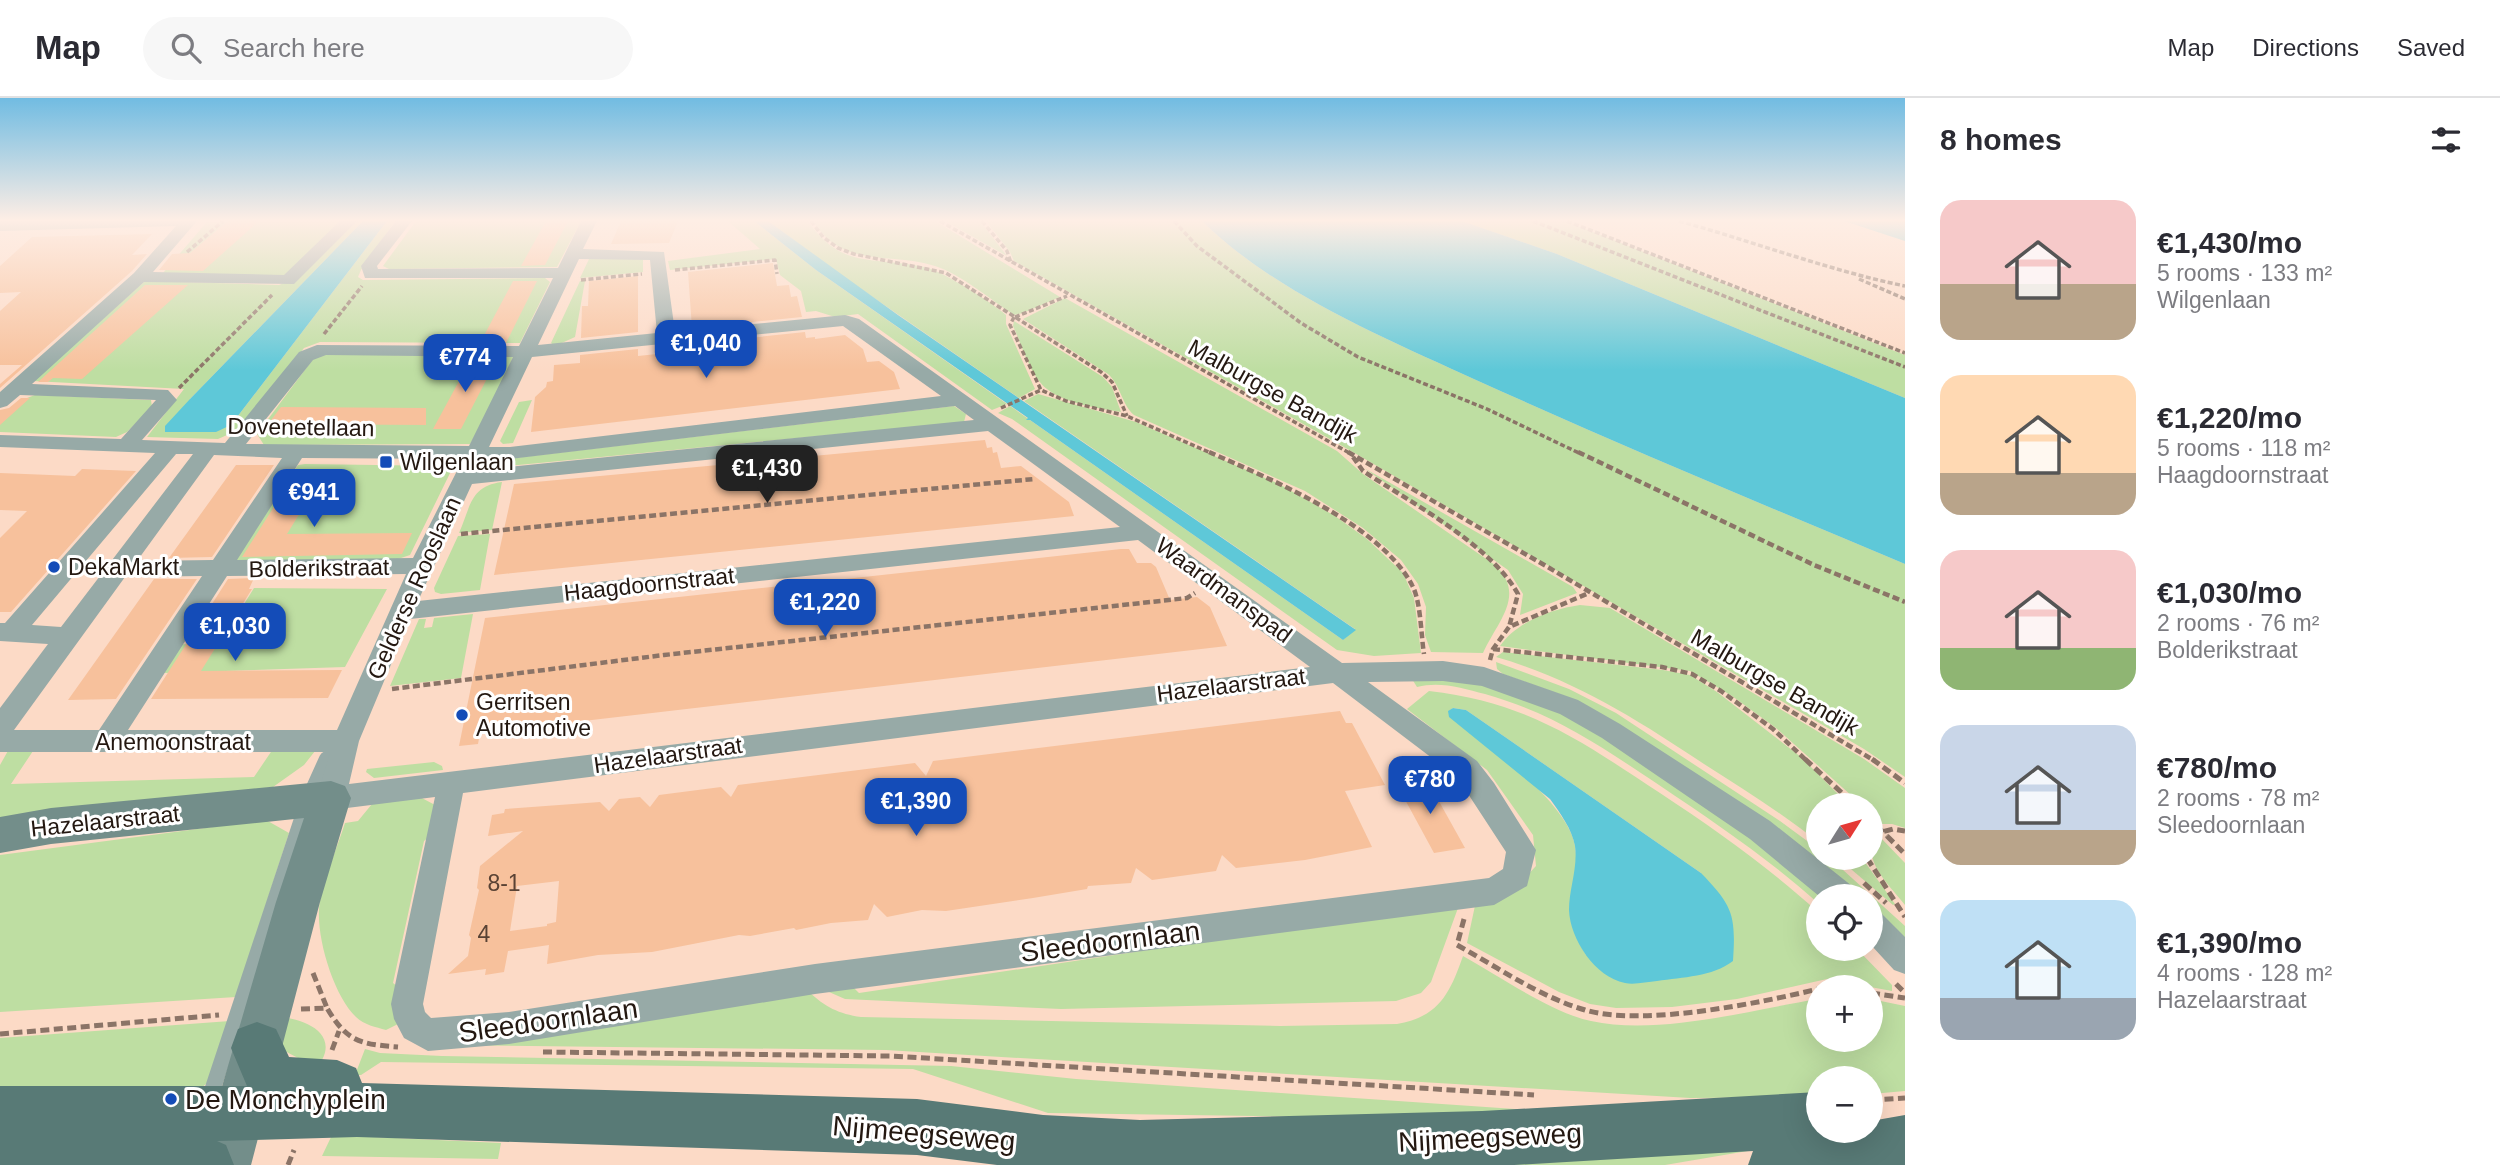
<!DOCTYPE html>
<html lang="en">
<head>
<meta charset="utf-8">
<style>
  body { margin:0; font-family:Arial,sans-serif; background:#f7f7f7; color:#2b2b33; height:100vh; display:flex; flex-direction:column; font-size:26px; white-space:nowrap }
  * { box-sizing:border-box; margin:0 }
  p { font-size:23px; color:#7c7c81 }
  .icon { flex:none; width:38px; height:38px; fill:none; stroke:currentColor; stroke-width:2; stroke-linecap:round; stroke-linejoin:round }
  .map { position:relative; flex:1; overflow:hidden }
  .details { display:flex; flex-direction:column; background:#fff; width:595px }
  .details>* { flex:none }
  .needle { width:46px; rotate:53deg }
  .fabs { position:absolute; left:1806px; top:695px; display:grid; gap:14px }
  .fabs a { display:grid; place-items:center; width:77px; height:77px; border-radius:50%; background:#fff; box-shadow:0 7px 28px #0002; font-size:35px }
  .price { position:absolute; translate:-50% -60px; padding:0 16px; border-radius:14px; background:#144cb8; color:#fff; font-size:23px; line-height:46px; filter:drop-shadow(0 2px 4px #0008) }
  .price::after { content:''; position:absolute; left:50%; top:42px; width:21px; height:16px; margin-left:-10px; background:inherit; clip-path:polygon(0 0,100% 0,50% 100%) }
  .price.on { background:#222; color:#fff }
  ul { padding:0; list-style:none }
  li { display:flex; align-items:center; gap:21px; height:175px; padding:0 35px }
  li span { display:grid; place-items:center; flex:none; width:196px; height:140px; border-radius:21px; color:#555 }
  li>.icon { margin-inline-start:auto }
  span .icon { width:84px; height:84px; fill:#fffc; stroke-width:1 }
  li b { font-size:30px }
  h2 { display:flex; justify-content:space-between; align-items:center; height:84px; padding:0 35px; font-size:30px }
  header { display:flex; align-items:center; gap:42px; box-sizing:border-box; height:98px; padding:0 35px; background:#fff; border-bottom:2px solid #e1e1e2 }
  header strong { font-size:33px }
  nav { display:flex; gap:38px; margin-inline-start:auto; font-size:24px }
  .search { width:490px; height:63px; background:#f7f7f7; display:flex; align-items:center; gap:18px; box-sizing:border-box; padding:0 24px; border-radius:38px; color:#7c7c81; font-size:26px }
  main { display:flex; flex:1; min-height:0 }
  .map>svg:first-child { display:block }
  .green { fill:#bedea2; fill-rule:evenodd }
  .water { fill:#5ec8d8 }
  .building { fill:#f7c19c; fill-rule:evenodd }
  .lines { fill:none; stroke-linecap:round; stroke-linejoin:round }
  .path-far2 { stroke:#8b7467; stroke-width:3.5; stroke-dasharray:5 2.5; stroke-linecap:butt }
  .path-far1 { stroke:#8b7467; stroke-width:4.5; stroke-dasharray:7 3.5; stroke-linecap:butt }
  .path { stroke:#8b7467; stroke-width:5; stroke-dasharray:9 4.5; stroke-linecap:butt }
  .lane-far1 { stroke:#97aaa7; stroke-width:12 }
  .lane { stroke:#97aaa7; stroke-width:16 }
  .street { fill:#97aaa7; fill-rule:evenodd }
  .secondary { fill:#738e8a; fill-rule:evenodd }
  .primary { fill:#587a76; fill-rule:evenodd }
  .path-bridge { stroke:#8b7467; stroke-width:5; stroke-dasharray:9 4.5; stroke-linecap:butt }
  .poi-dot { fill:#144cb8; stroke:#fff; stroke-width:2.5 }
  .labels { text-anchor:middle; stroke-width:6; stroke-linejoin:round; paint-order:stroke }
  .street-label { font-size:23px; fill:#241811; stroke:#fff }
  .poi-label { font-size:23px; fill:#241811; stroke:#fff; text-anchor:start }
  .near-number-label { font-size:23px; fill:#594234 }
  .near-street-label { font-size:28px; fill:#241811; stroke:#fff }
  .near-poi-label { font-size:28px; fill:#241811; stroke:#fff; text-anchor:start }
</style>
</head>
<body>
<header>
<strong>Map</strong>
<div class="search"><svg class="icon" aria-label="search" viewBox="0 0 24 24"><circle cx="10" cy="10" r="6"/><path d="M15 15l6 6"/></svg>Search here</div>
<nav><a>Map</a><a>Directions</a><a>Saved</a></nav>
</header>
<main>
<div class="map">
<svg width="1905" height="1067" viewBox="0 0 1905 1067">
  <rect width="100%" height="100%" fill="#fcdac6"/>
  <path class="green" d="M345,123l-56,56 -126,-4 44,-51z
    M349,123h14l-173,178 41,26 156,-204h8l-34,49 -3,7 5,3 182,-2 5,4 -30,61 -200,-1 -16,6 -61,80 -25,11 -71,-2 37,-48 -151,-8 112,-100 134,4 10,-4z
    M416,123h165l-24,46 -168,2 -6,-3z
    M728,123h26l62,49 191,134 -15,6 -134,-96 -23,3 -19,-6 -10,1 -5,-21 -21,-16 -4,-16 -106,11 -2,-9 92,-12z
    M768,123h40c35,51 68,34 120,47 17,5 65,35 78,47v9l29,65 -16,9 -171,-118z
    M813,123h122l125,76 -37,16 -9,2c-23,-15 -53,-41 -79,-49 -46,-15 -91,4 -122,-45z
    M945,123h35l27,35z
    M986,123h216c72,71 182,117 274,159 142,64 285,124 429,184v213l-41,-28 -506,-294 -344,-194 -4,-9z
    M1462,123h103l340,134v43l-348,-144z
    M590,159h53v15l-63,6z
    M580,183h5l-10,56 -20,9 -4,-3z
    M1065,200l272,153 26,23 132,91c32,30 2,57 -12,88l-52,-1 -6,-17 1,-28 -8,-23 -17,-24 -38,-32 -58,-37 -171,-76c-12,-10 -13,-29 -26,-41l-85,-55z
    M1014,223l89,56 9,10 9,25c-23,-4 -55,-8 -74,-23 -17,-13 -25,-44 -34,-63z
    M327,256l186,3 -25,57 -18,30 -206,1 -7,-11 56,-75z
    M1038,296l98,28 143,62 56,32 32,23 36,34 11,25 7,55 -47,3 -37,-6 -325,-231 -14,-6 12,-7 333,234 12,-11 -331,-228z
    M35,297l116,5 1,7 -25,25 -11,5 -116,-5v-15l19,-16z
    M532,302l-19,43 -10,1 -3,-3 19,-39z
    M954,308l12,8 -2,8 -466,45v-4l7,-4z
    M305,366l142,2 6,1 -43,88 -12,4 -166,2 66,-96z
    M1364,370l209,119 4,6 -57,22 3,-21 -15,-24z
    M502,384l-10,48 -33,3c12,-27 11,-47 43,-51z
    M490,436l-10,56 -39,4 -6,-2 -1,-4 24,-52z
    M254,490l133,1 -42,78 -181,6 17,-29 37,2z
    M1580,507l30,3 254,151 41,29v40l-13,-4h-12l-9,-10v-9h-9l-86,-77 -44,-32 -42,-25 -190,-25c16,-24 52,-37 80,-41z
    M473,516l-12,64 -71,8 29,-67h7l-2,9 8,-1 2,-9z
    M1503,554l160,18 27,5 27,17 84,65 48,48h-31v37c-36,-29 -75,-53 -114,-78 -66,-44 -131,-85 -208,-107z
    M1496,564l73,27 47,24 164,108 38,28v9l14,2 73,66v16l-34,-33v-13h-15l-297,-202 -56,-20 -6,-5z
    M1426,580l49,6 31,7 68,27 122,79 132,99h-10v7c-49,-44 -104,-81 -159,-118 -59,-39 -104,-71 -174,-91 -23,-6 -45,-13 -68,-7l-5,-8z
    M1429,593c98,11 152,50 231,102 56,37 108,74 158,119v36l39,1 35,36v6l-65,-12 -90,20 -65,8 -56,1 -26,-4 -31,-12 -92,-49 9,-42 41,-15 19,-20 -3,-31 -46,-65 -80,-61zM1453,610l13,2 235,163 -115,82c-30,-49 -4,-63 -11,-109 -7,-44 -92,-105 -126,-135z
    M275,648h44l-15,19 -31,22 -273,36v-58l9,-16 26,-1 -24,36 243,-7z
    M434,664l8,4 1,4 -69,8 -8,-6 1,-3z
    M420,699l15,8v27l-11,9 -31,142 9,7 -4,34 -12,6c-10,-3 -22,-5 -30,-13 -23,-22 -42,-85 -36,-116 5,-26 17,-53 25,-78l13,-2 14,-17z
    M266,722l23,13 -53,164 -236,15v-157z
    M1880,739l25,26v42c-14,-18 -36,-37 -34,-61z
    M1838,760h24l33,46 -2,1z
    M1451,807l7,3 -27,74 -10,11 -25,8 -335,8 -216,-10 -16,-7 21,-8 9,9z
    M1463,858c36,20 89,57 128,65 67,15 159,-11 227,-22v41h53v-41l34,7v85l-34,3v-16h-53v19l-128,1 -804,-48 -449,-5 371,-54c17,16 31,23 53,26l419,9 117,-2c42,-7 53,-31 66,-68z
    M276,919c22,0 62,13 46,43l-24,-2 -19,-10z
    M230,923l-19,59 -15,12h-196v-54z
    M365,951l15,4 62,3 509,10 125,13 511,35 22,7 -561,-8 -135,-44 -532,-7 -20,13h-6z
    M332,1037l169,8 -3,16 -176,-3z
    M1812,1042l-147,25h-207z"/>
  <path class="water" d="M363,123h24l-156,204 -15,7h-51v-6l25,-27z
    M754,123h14l130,94 458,315 -13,10 -313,-220h-4l2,-2 -212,-148z
    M1202,123h260l95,33 348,144v166c-144,-60 -287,-120 -429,-184 -92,-42 -202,-88 -274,-159z
    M1844,123h61v20z
    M1453,610l13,2 235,163c32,33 35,42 32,88 -21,16 -50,16 -76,20 -10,1 -23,4 -32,2 -30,-6 -55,-44 -56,-73 0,-21 9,-42 6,-64 -3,-17 -15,-33 -25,-47l-101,-82 -1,-6z"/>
  <path class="building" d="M228,123h31l-56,50 -44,-1 13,-16 18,-1z
    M546,123h22l-23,44 -24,1z
    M621,123h57l-9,22 -58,1z
    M152,136l-20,21 15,-1 -15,17 -132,117v-4l22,-19h-22v-54l21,-19 -21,1v-27l32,-29z
    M773,165l4,23 12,-1 2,12 6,-1 5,21 -110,11 -4,-56z
    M638,178v56l-57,6 1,-32h6l1,-25z
    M513,183h24l-31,62h-26z
    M145,187h43l-106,94 -29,-1 -5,4h-10z
    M805,234l1,6 9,-1v2l30,-4 18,14 4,13 12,-1 15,11 6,17 -369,43 4,-35 11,-10 1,-5 6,-1 1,-16 26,-2v-8l58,-6v7l56,-6 -1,-6z
    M471,261h26l-36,70h-28z
    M21,300h9l-30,27v-15l9,-2z
    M281,309l145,1v17l-158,-1z
    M985,342l2,8 5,-1 1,6 4,-1 4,16 20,-2 48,36 5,14 -580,59 20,-91z
    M236,367h38l-62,92 -43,1z
    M82,371l54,2 -125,141h-11v-74l27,-27 -27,-1v-37l75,3z
    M298,371h29l-40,65 125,-1 -10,21 -160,3z
    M1121,451h8l8,14h14l5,4 14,33 27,-3 13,10 17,39 -747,87 -2,11 -19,2 26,-128z
    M254,480l-5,11h3l-51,82 141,-1 -14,28 -177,1 77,-120z
    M154,481h43l-81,120 -48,1z
    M1340,613l6,12h6l33,62 -40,6 27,56 -67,13 -69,8 -14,-13 -6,16 -64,9 -16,-12 -5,15 -43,3 -1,3 -54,9 -87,13 -24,-1 -35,7 -13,-13 -6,16 -37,3 -35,7 -2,-2 -44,8 -11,-1 -87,17 -54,3 -51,9 2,-19 -27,4 -14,2 -4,21 -19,3 1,-6 -38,5 20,-18 3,-18 -2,-3 10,-45 -2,-2 3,-22 43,-35 -35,5 4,-21 12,-2 1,-4 95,-7 9,9 10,-12 21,-2 10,10 9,-12 62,-8 10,10 7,-12 177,-22 11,13 7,-15zM559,783l-3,41 -9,2v2l-37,5 7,-45z
    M1426,680l39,70 -31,5 -38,-70z"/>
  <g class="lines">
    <path class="path-far2" d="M811,123l12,16 15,11 16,6 92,19 155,99 11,10 15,34
      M940,123l411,233
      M982,123l25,30 4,12
      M1174,123l23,25 104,77 57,34 129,52 94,45
      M1533,123l372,146
      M1567,123l338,132
      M1679,123c76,21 149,49 226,65
      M187,154l36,-31
      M675,172l100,-10 2,14
      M1859,181l46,20
      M581,182l61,-6
      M1014,219l-4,8 31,65 25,11 61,15 86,38
      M1015,219l52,-21
      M324,236l38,-48
      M179,290l93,-93
      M1001,310l40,-18"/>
    <path class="path-far1" d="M1209,354c61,27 171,72 203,133 9,16 9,51 12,69
      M1348,354l198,114 329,195
      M1578,354l236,113 91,37
      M1353,359l10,14c47,31 128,74 155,123l-9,33
      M461,436l573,-55
      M1493,551l169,18 30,7 29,17 52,38 34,32
      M1490,562l3,-11 16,-22 80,-34
      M392,591l272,-34 523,-57 8,-5"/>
    <path class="path" d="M1805,661l50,46
      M1872,661l33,24
      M1871,722l6,6
      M1871,737l22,-6 12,2
      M1887,738l18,18
      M1867,760l38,59
      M1864,785l22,20
      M1464,821l-7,26c42,23 83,52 128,65 57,17 175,-7 233,-21
      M313,875l14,35
      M1896,886l9,9
      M1871,895l34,5
      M301,911l26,-1c20,34 33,36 71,39
      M0,936l219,-19
      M332,952l7,-19
      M543,954l348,4 643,39
      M1871,1002l34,-2
      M288,1067l6,-15"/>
    <path class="lane-far1" d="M327,663l10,-23"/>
    <path class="lane" d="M209,1002l99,-299 19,-42"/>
    <path class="street" d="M0,123h197l-44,51 131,3 56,-54h17l-63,63 -150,-2 -112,102 136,6 9,10 -35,40 83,3 74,-91 18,-7 202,1 34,-68h-188l-4,-12 35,-45h16l-35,45 1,3 180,-1 23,-47h16l-14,28 81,3 11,80 170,-17 14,4 483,344 101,-2 41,6 94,33 42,24 150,97 82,65 4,10h-37l-69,-57 -148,-101 -42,-24 -78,-28 -39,-5 -75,1 109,79 17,22 42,67 -9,36 -33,19 -679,89 -306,50 -81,7 -24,-13 -10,-19 -3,-15 44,-207 -104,13 -10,-4 -4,-8 13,-46h-330v-44l48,-64 -48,-3v-18h5l150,-170 -155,-6v-12l121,4 35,-39 -136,-5 -13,11 -7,2v-16l134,-119 42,-47 -176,5zM579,161l71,1 7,73 -119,12zM843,228l98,70 -431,51h-21l43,-90zM326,257l187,2 -44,89 -223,-2 67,-84zM955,308l19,14 -496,50 5,-11h27zM988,333l132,96 -702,74 54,-117zM176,356h17l-132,173 -29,-2zM214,357l68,3 -69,102 -76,1zM302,360l161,1 -50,99 -176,2zM1138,442l172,127 -961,117 10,-43 51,-122zM406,476l-69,156h-209l99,-154zM202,478l-103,154h-85l111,-153zM1333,585l124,94 49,75 -3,17 -14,9 -674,86 -306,48 -78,6 -6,-6 -2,-8 40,-211z
      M1871,812l11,4 23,23v37l-11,-4 -23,-25z"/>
    <path class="secondary" d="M331,683l14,5 6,12 -31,104 -69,263h-52l77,-263 28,-84 -253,26 -51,9v-36l51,-9z"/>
    <path class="primary" d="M257,924l19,7 13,28 48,3 19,8 6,15 555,16 126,16 97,5 342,-9 336,-19v38h53v-9l34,-6v50h-157l5,-14 -239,14h-517l-80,-10 -560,-18 -140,4 9,4 8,20h-234v-79h247l-16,-38 7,-19z"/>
    <path class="path-bridge" d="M1877,728l10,10"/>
  </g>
  <linearGradient id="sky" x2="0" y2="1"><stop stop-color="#71bce2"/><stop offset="0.45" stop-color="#feeee5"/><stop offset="1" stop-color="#feeee5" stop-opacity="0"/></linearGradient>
  <rect width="1905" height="272" fill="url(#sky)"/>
  <g class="poi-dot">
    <rect x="379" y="357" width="14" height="14" rx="3.5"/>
    <circle cx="54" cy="469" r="7"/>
    <circle cx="462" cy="617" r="7"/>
    <circle cx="171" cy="1001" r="7"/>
  </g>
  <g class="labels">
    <g class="street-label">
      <text transform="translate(1273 293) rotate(29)" y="8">Malburgse Bandijk</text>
      <text transform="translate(301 329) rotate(1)" y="8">Dovenetellaan</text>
      <text transform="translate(319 470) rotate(-1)" y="8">Bolderikstraat</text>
      <text transform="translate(649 486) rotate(-6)" y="8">Haagdoornstraat</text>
      <text transform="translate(414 490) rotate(-66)" y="8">Gelderse Rooslaan</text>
      <text transform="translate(1224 492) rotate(36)" y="8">Waardmanspad</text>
      <text transform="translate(1775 584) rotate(30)" y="8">Malburgse Bandijk</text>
      <text transform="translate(1231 587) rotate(-7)" y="8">Hazelaarstraat</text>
      <text x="173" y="652">Anemoonstraat</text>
      <text transform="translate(668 657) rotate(-8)" y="8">Hazelaarstraat</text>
      <text transform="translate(105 723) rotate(-6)" y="8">Hazelaarstraat</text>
    </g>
    <g class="poi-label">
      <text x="400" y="372">Wilgenlaan</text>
      <text x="68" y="477">DekaMarkt</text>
      <text x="476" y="612">Gerritsen<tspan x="476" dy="26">Automotive</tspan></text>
    </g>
    <g class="near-number-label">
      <text x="504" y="793">8-1</text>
      <text x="484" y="844">4</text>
    </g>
    <g class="near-street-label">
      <text transform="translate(1110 843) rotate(-7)" y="10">Sleedoornlaan</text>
      <text transform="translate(548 922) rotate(-8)" y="10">Sleedoornlaan</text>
      <text transform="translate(924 1035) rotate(5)" y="10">Nijmeegseweg</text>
      <text transform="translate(1490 1039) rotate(-3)" y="10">Nijmeegseweg</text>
    </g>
    <g class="near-poi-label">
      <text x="185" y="1011">De Monchyplein</text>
    </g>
  </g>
</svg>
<div class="fabs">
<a><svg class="needle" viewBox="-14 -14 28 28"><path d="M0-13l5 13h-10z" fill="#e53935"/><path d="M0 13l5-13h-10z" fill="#7c7c81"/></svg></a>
<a><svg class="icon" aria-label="locate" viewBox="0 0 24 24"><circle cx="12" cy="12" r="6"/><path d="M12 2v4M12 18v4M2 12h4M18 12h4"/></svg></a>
<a>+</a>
<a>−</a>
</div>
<b class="price" style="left:706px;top:282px">€1,040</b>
<b class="price" style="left:465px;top:296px">€774</b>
<b class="price on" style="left:767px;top:407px">€1,430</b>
<b class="price" style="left:314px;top:431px">€941</b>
<b class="price" style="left:825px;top:541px">€1,220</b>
<b class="price" style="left:235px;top:565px">€1,030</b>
<b class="price" style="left:1430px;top:718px">€780</b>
<b class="price" style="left:916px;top:740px">€1,390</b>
</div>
<section class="details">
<h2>8 homes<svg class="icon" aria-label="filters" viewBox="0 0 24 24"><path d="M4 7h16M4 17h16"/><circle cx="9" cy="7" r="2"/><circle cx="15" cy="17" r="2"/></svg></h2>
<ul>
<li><span style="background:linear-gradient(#f6c9c9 60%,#b9a48a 0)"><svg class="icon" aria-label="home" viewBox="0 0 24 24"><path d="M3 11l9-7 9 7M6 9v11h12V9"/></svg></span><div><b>€1,430/mo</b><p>5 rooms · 133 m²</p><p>Wilgenlaan</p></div></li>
<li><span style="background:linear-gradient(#ffd9b3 70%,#b9a48a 0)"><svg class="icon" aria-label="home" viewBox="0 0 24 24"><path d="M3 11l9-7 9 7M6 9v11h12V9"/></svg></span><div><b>€1,220/mo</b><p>5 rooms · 118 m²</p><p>Haagdoornstraat</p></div></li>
<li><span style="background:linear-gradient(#f6c9c9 70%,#8fb573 0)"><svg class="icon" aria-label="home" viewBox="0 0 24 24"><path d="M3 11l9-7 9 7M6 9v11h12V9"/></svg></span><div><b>€1,030/mo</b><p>2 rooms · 76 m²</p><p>Bolderikstraat</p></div></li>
<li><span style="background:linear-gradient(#c9d6e8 75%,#b9a48a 0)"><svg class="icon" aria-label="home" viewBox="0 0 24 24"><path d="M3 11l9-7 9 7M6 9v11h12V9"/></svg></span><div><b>€780/mo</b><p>2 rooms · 78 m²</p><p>Sleedoornlaan</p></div></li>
<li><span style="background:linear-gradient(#bfe0f5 70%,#9aa5b1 0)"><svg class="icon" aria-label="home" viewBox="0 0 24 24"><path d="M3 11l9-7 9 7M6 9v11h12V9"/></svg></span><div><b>€1,390/mo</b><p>4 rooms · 128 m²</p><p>Hazelaarstraat</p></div></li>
</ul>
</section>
</main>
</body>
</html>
